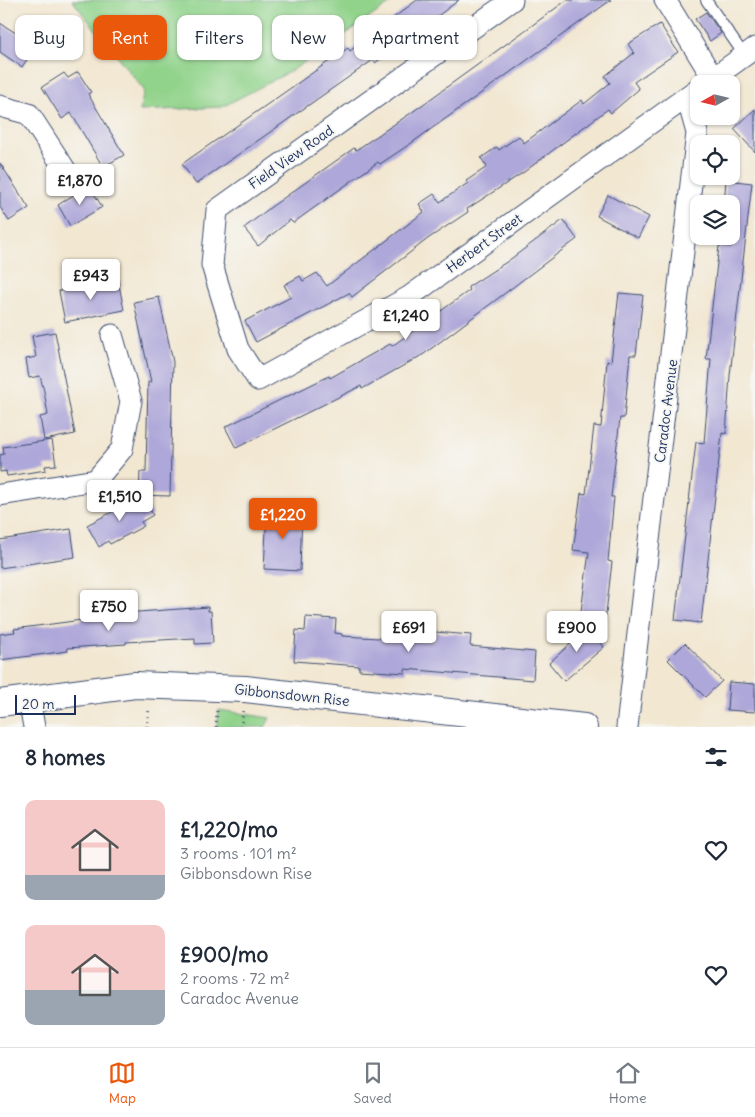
<!DOCTYPE html>
<html lang="en">
<head>
<meta charset="utf-8">
<style>
  body { margin:0; font-family:Delius,sans-serif; background:#f2f2f3; color:#1f2937; height:100vh; display:flex; flex-direction:column; font-size:19px; white-space:nowrap }
  * { box-sizing:border-box; margin:0 }
  p { font-size:16px; color:#747a83 }
  .icon { flex:none; width:28px; height:28px; fill:none; stroke:currentColor; stroke-width:2; stroke-linecap:round; stroke-linejoin:round }
  .map { position:relative; height:727px; overflow:hidden }
  .panel { display:flex; flex-direction:column; background:#fff; flex:1 }
  .panel>* { flex:none }
  .banner { position:absolute; left:15px; top:15px; width:500px; height:45px; display:flex; gap:10px }
  .needle { width:32px; rotate:262deg }
  .buttons { position:absolute; left:690px; top:75px; display:grid; gap:10px }
  .buttons a { display:grid; place-items:center; width:50px; height:50px; border-radius:10px; background:#fff; box-shadow:0 1px 4px #0004; font-size:25px }
  .scale { position:absolute; left:15px; bottom:12px; width:61px; box-sizing:border-box; padding-left:5px; border:2px solid #1b2f5e; border-top:0; font-size:14px; line-height:18px; white-space:nowrap; color:#1b2f5e; -webkit-text-stroke:4px #f6f6f2; paint-order:stroke }
  .price { position:absolute; translate:-50% -42px; padding:0 11px; border-radius:5px; background:#fff; color:#222; font-size:16px; line-height:32px; filter:drop-shadow(0 1px 2px #0008) }
  .price::after { content:''; position:absolute; left:50%; top:30px; width:15px; height:11px; margin-left:-8px; background:inherit; clip-path:polygon(0 0,100% 0,50% 100%) }
  .price.current { background:#ea580c; color:#fff }
  ul { padding:0; list-style:none }
  li { display:flex; align-items:center; gap:15px; height:125px; padding:0 25px }
  li span { display:grid; place-items:center; flex:none; width:140px; height:100px; border-radius:10px; color:#555 }
  li>.icon { margin-inline-start:auto }
  span .icon { width:60px; height:60px; fill:#fffc; stroke-width:1 }
  li b { font-size:21px }
  h2 { display:flex; justify-content:space-between; align-items:center; height:60px; padding:0 25px; font-size:21px }
  .tag { padding:0 18px; border-radius:10px; background:#fff; box-shadow:0 1px 4px #0004; font-size:18px; line-height:45px }
  .tag.current { background:#ea580c; color:#fff }
  .menu { display:flex; justify-content:space-around; align-items:center; height:70px; border-top:1px solid #e0e1e3; background:#fff; font-size:14px; color:#747a83 }
  .menu a { display:grid; justify-items:center; gap:2px }
  .menu .current { color:#ea580c }
  .map>svg:first-child { display:block }
  .green { fill:#91d38b; stroke:#568174 }
  .building { fill:#aea7d9 }
  .lines { fill:none; stroke-linecap:round; stroke-linejoin:round }
  .service-casing { stroke:#3b4b6f; stroke-width:12 }
  .minor-casing { stroke:#3b4b6f; stroke-width:23 }
  .tertiary-casing { stroke:#3b4b6f; stroke-width:28 }
  .path { stroke:#3b4b6f; stroke-width:3; stroke-dasharray:1 4; stroke-linecap:butt }
  .service { stroke:#fff; stroke-width:10 }
  .minor { stroke:#fff; stroke-width:21 }
  .tertiary { stroke:#fff; stroke-width:26 }
  .labels { text-anchor:middle; stroke-width:4; stroke-linejoin:round; paint-order:stroke }
  .street-label { font-size:14px; fill:#1b2f5e; stroke:#f6f6f2 }
</style>
</head>
<body>
<div class="map">
<svg width="755" height="727" viewBox="0 0 755 727">
  <rect width="100%" height="100%" fill="#f6f6f2"/>
  <filter id="ink" filterUnits="userSpaceOnUse"><feTurbulence type="fractalNoise" baseFrequency=".02" numOctaves="2"/><feDisplacementMap in="SourceGraphic" scale="10" xChannelSelector="R" yChannelSelector="G"/><feConvolveMatrix kernelMatrix="1 2 1 2 8 2 1 2 1" color-interpolation-filters="sRGB"/></filter>
  <filter id="wash" filterUnits="userSpaceOnUse"><feTurbulence type="fractalNoise" baseFrequency=".0096" numOctaves="4" result="noise"/><feDisplacementMap in="SourceGraphic" scale="20" xChannelSelector="R" yChannelSelector="G"/><feGaussianBlur stdDeviation="1.12" result="paint"/><feColorMatrix in="noise" values="0 0 0 0 0 0 0 0 0 0 0 0 0 0 0 0 0 1.4 0 .05"/><feComposite in="paint" operator="in"/></filter>
  <g filter="url(#wash)">
    <rect width="100%" height="100%" fill="#f2e7d1"/>
    <path class="green" d="M72,0h323l-102,70 -71,37 -82,4 4,-21z
      M219,710l51,8 -5,9h-48z"/>
    <g id="blocks">
      <path class="building" d="M417,0h42l-84,63 -2,-3 -177,124 -14,-20 166,-116 2,3z
        M567,0h44l-198,142 -33,22 -2,-2 -85,61 -3,-3 -32,26 -14,-18 27,-21 83,-59 2,2 55,-37z
        M706,12l15,21 -11,8 -15,-22z
        M0,23l19,12 4,-6 17,11 -18,27 -22,-15z
        M660,24l18,28 -44,30 5,7 -28,24 -3,-4 -84,63 -57,37 1,3 -39,26 -77,59 -3,-4 -93,49 -11,-21 46,-24 -7,-12 16,-9 3,5 14,-8 10,13 97,-74 -5,-8 15,-10 6,8 28,-19 -2,-2 21,-14 -6,-9 16,-11 2,3 20,-14 5,7 58,-43 2,4 26,-21 -5,-7 29,-23 -6,-9z
        M78,72l13,20 -3,2 36,61 -21,12 -32,-54 -9,6 -20,-32 22,-14 4,5z
        M755,109v43l-21,-23z
        M0,163l29,45 -20,13 -9,-14z
        M726,180l26,3 -22,192 -4,59 -4,-1 -21,190 -26,-3 21,-178 8,1 7,-84h-5l13,-113 12,1v-43h-7z
        M89,185l13,22 -32,19 -12,-21z
        M608,195l41,22 -11,21 -41,-22z
        M563,220l14,19 -153,115 -62,35 -1,-3 -125,62 -11,-21 104,-51 1,2 60,-34 2,2 78,-56 -2,-3 40,-26z
        M118,280l6,30 -59,12 -6,-31z
        M619,293l24,2 -7,60h-6l-6,63h-4l-9,79h3l-6,64 4,1 -7,60 -25,-3 9,-67 -16,-2 8,-57 5,1 8,-68 7,1 6,-66 4,1z
        M159,297l14,65 -3,134 -31,-1 1,-23h6l2,-90h3l-17,-80z
        M55,332l20,102 -31,6 -4,-23 8,-2 -4,-24 -4,-15 -11,2 -3,-19 10,-2 -4,-21z
        M52,440l4,25 -11,1 1,4 -39,6 -1,-5 -6,1v-17l4,-1 -1,-7z
        M143,496l10,19 -12,7 3,4 -34,18 -2,-3 -9,6 -12,-22z
        M267,510l35,1 -2,60 -36,-2z
        M71,529l4,28 -75,11v-28z
        M208,607v4h3l2,32 -18,1v-6l-69,4v2l-59,4 1,3 -68,9v-26l15,-2 -1,-3 68,-9v-3l42,-2v-2z
        M306,617l30,2 -1,14 7,1v2l92,5 1,-9 36,3 -1,11 65,6 -2,28 -128,-11v4l-46,-3v-4l-65,-5 2,-31 9,1z
        M580,620l24,27 -40,34 -15,-18 29,-26z
        M685,643l37,38 -17,16 -37,-37z
        M729,682l26,2v28l-28,-2z"/>
    </g>
  </g>
  <g filter="url(#ink)">
    <use href="#blocks" fill-opacity="0" stroke="#3b4b6f" stroke-width="1"/>
    <g class="lines">
      <g class="service-casing">
        <path id="service" d="M706,0l38,55"/>
      </g>
      <g class="minor-casing">
        <path id="minor" d="M512,0l-295,210 -5,55 26,84 20,31 151,-83 290,-209
          M665,0l48,78
          M705,84l50,-36
          M0,106l29,8 37,57
          M0,495l96,-15 26,-31 9,-48 -19,-66
          M29,699l5,28
          M627,727l70,-594 -10,-36"/>
      </g>
      <g class="tertiary-casing">
        <path id="tertiary" d="M0,703l135,-18 110,4 339,38"/>
      </g>
      <path class="path" d="M147,727l2,-19
        M216,727l1,-17
        M241,727l2,-17"/>
      <use href="#service" class="service"/>
      <use href="#minor" class="minor"/>
      <use href="#tertiary" class="tertiary"/>
    </g>
  </g>
  <g class="labels">
    <g class="street-label">
      <text transform="translate(291 157) rotate(-35)" y="5">Field View Road</text>
      <text transform="translate(484 243) rotate(-36)" y="5">Herbert Street</text>
      <text transform="translate(666 411) rotate(-83)" y="5">Caradoc Avenue</text>
      <text transform="translate(292 695) rotate(6)" y="5">Gibbonsdown Rise</text>
    </g>
  </g>
</svg>
<div class="buttons">
<a><svg class="needle" viewBox="-14 -14 28 28"><path d="M0-13l5 13h-10z" fill="#e53935"/><path d="M0 13l5-13h-10z" fill="#747a83"/></svg></a>
<a><svg class="icon" aria-label="locate" viewBox="0 0 24 24"><circle cx="12" cy="12" r="6"/><path d="M12 2v4M12 18v4M2 12h4M18 12h4"/></svg></a>
<a><svg class="icon" aria-label="layers" viewBox="0 0 24 24"><path d="M12 4l9 5-9 5-9-5zM3 14l9 5 9-5"/></svg></a>
</div>
<div class="scale">20 m</div>
<b class="price" style="left:80px;top:206px">£1,870</b>
<b class="price" style="left:91px;top:301px">£943</b>
<b class="price" style="left:406px;top:341px">£1,240</b>
<b class="price" style="left:120px;top:522px">£1,510</b>
<b class="price current" style="left:283px;top:540px">£1,220</b>
<b class="price" style="left:109px;top:632px">£750</b>
<b class="price" style="left:409px;top:653px">£691</b>
<b class="price" style="left:577px;top:653px">£900</b>
<div class="banner">
<a class="tag">Buy</a>
<a class="tag current">Rent</a>
<a class="tag">Filters</a>
<a class="tag">New</a>
<a class="tag">Apartment</a>
</div>
</div>
<section class="panel">
<h2>8 homes<svg class="icon" aria-label="filters" viewBox="0 0 24 24"><path d="M4 7h16M4 17h16"/><circle cx="9" cy="7" r="2"/><circle cx="15" cy="17" r="2"/></svg></h2>
<ul>
<li><span style="background:linear-gradient(#f6c9c9 75%,#9aa5b1 0)"><svg class="icon" aria-label="home" viewBox="0 0 24 24"><path d="M3 11l9-7 9 7M6 9v11h12V9"/></svg></span><div><b>£1,220/mo</b><p>3 rooms · 101 m²</p><p>Gibbonsdown Rise</p></div><svg class="icon" aria-label="heart" viewBox="0 0 24 24"><path d="M12 20l-8-8c-3-5 5-10 8-4 3-6 11-1 8 4z"/></svg></li>
<li><span style="background:linear-gradient(#f6c9c9 65%,#9aa5b1 0)"><svg class="icon" aria-label="home" viewBox="0 0 24 24"><path d="M3 11l9-7 9 7M6 9v11h12V9"/></svg></span><div><b>£900/mo</b><p>2 rooms · 72 m²</p><p>Caradoc Avenue</p></div><svg class="icon" aria-label="heart" viewBox="0 0 24 24"><path d="M12 20l-8-8c-3-5 5-10 8-4 3-6 11-1 8 4z"/></svg></li>
</ul>
</section>
<nav class="menu">
<a class="current"><svg class="icon" aria-label="map" viewBox="0 0 24 24"><path d="M3 6l6-2 6 2 6-2v14l-6 2-6-2-6 2zM9 4v14M15 6v14"/></svg>Map</a>
<a><svg class="icon" aria-label="saved" viewBox="0 0 24 24"><path d="M7 4h10v16l-5-4-5 4z"/></svg>Saved</a>
<a><svg class="icon" aria-label="home" viewBox="0 0 24 24"><path d="M3 11l9-7 9 7M6 9v11h12V9"/></svg>Home</a>
</nav>
</body>
</html>
